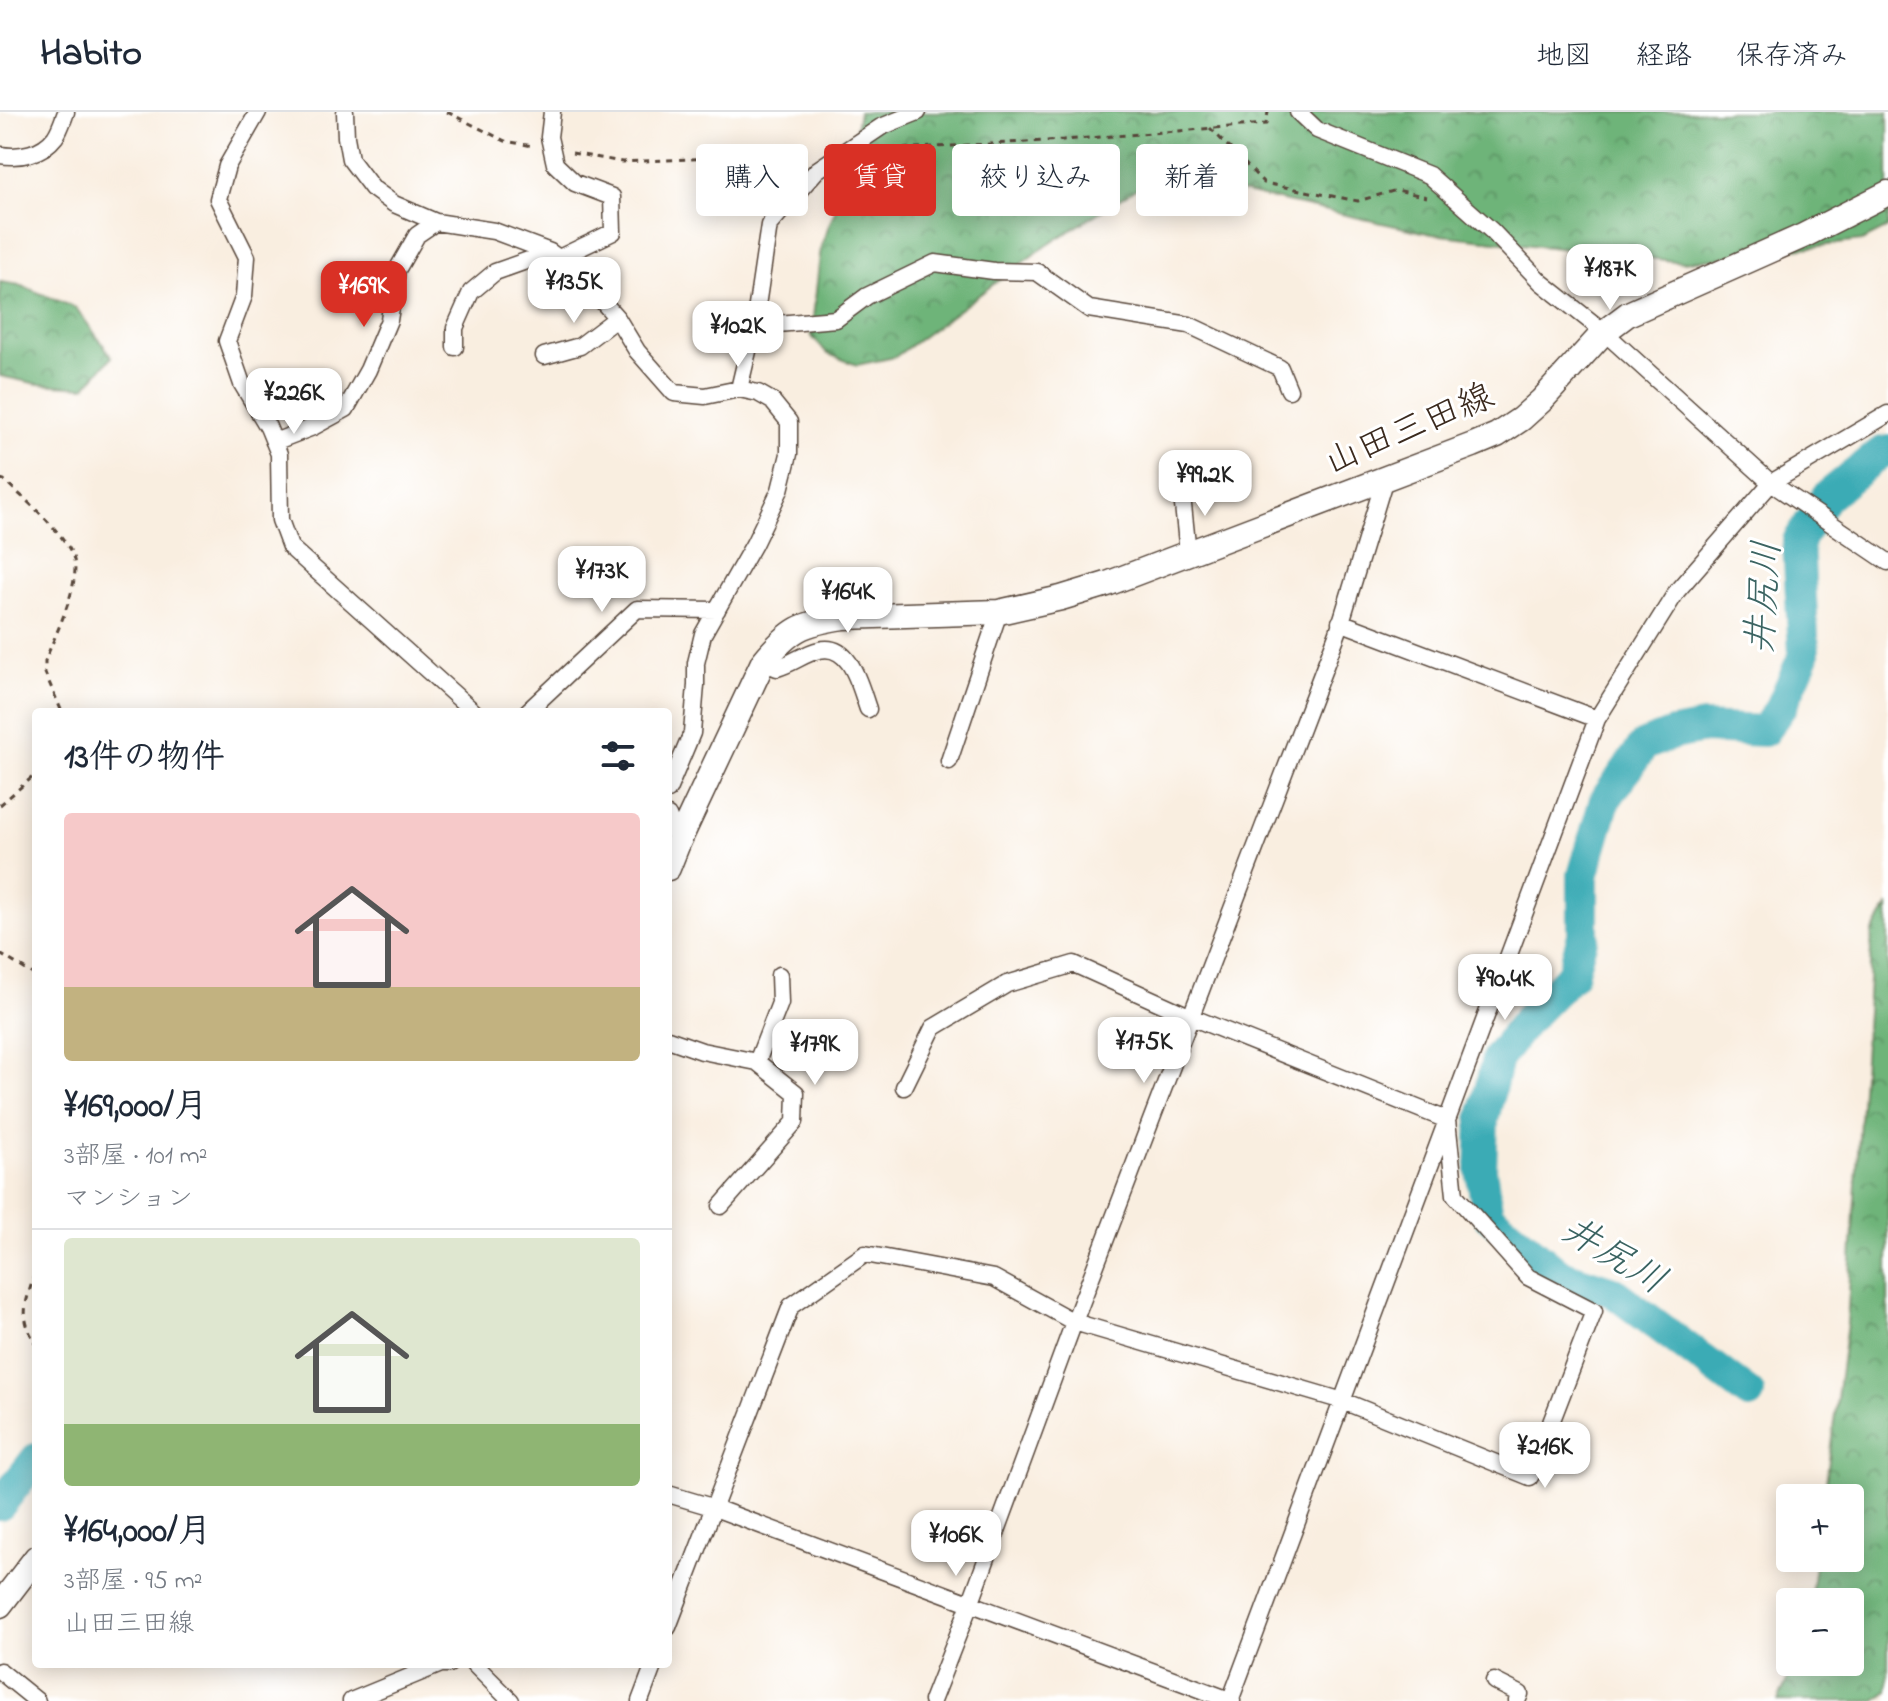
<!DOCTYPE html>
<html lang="ja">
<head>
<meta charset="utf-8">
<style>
  body { margin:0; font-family:"Indie Flower","Klee One",sans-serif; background:#f6f6f7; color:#1f2937; height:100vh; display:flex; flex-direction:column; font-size:30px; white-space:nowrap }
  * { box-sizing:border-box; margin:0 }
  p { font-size:26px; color:#747a83 }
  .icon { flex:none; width:44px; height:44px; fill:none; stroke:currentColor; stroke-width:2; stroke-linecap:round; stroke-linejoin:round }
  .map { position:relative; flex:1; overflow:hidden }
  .side { position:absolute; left:32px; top:596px; width:640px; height:960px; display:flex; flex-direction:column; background:#fff; border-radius:8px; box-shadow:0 4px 20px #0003 }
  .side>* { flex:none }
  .top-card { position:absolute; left:696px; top:32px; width:760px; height:72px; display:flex; gap:16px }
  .fabs { position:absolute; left:1776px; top:1372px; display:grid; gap:16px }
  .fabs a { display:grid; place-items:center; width:88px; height:88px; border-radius:8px; background:#fff; box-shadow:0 4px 20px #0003; font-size:40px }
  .price { position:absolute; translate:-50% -68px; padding:0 18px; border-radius:16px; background:#fff; color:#222; font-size:26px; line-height:52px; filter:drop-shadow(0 2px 4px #0008) }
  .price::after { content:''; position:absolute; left:50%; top:48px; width:24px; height:18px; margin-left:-12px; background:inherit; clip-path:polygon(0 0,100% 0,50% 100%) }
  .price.active { background:#d93025; color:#fff }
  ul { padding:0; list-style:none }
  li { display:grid; align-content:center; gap:16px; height:424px; padding:0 32px }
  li+li { border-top:2px solid #e0e1e3 }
  li span { display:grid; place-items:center; height:248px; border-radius:8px; color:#555 }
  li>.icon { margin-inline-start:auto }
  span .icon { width:144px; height:144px; fill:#fffc; stroke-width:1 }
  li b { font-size:34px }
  h2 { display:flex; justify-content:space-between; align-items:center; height:96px; padding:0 32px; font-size:34px }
  .chip { padding:0 28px; border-radius:8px; background:#fff; box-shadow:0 4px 20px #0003; font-size:28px; line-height:72px }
  .chip.active { background:#d93025; color:#fff }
  header { display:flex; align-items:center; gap:48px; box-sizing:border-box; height:112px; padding:0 40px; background:#fff; border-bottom:2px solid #e0e1e3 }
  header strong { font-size:38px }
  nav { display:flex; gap:44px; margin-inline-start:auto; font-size:28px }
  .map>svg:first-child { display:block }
  .forest { fill:url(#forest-crowns); stroke:#546f4c; stroke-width:2 }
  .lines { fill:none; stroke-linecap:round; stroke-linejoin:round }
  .river { stroke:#3aabb5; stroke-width:32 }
  .minor-casing { stroke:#58473b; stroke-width:19 }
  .primary-casing { stroke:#58473b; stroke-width:27 }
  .path { stroke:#58473b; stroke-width:3; stroke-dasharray:6 6; stroke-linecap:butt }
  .minor { stroke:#fff; stroke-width:16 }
  .primary { stroke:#fff; stroke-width:24 }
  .labels { text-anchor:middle; stroke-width:6; stroke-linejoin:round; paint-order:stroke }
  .street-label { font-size:36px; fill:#3b2a1e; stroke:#fff }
  .water-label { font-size:38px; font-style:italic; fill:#3b6462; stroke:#fff }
</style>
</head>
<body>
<header>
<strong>Habito</strong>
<nav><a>地図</a><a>経路</a><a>保存済み</a></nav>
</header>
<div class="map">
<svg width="1888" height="1589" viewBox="0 0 1888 1589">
  <defs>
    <pattern id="forest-crowns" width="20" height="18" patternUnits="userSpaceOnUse" patternTransform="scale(2)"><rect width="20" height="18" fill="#6eb479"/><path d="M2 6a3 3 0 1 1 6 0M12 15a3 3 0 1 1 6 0" fill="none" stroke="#5c9363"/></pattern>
  </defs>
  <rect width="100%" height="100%" fill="#fff"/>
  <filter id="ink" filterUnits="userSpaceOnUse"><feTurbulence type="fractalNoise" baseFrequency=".0125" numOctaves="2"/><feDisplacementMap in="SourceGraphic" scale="16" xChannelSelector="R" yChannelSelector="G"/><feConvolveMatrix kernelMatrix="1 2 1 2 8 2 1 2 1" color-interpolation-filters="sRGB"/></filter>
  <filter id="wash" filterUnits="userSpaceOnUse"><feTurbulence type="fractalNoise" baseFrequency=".006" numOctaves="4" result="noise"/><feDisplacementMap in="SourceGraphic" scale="32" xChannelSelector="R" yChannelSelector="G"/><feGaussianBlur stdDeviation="1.8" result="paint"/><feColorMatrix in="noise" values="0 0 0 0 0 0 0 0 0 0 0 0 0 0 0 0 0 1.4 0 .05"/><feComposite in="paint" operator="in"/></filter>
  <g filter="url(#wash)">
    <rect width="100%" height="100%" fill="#f9eee0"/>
    <path class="forest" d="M859,0h1029v116l-26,13 -179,21 -251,-28 -273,-60 -122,78 -142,105 -38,8 -29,-11 -17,-18 10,-90 26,-67z
      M0,170l20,3 56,23 36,49 -27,30 -47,-3 -38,-8z
      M1888,793v786l-14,10h-96l17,-39h55v-60h-40l6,-44h34v-60h-26l23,-175 25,-389z"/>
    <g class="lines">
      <path class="river" d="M1749,1282l-136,-102 -52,-17 -73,-60 -7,-45 2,-50 14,-61 28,-37 47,-48 11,-38v-60l22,-76 39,-55 29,-11 31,-6 60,3 17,-24 23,-52 -6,-114 28,-44 56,-45 6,-1
        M0,1393l36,-46"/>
    </g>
  </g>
  <g filter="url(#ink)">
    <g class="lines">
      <g class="minor-casing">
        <path id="minor" d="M258,0l-31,54 -9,33 29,58 -3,39 -17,45 15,43 26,43 11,27 1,66 10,27 184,165
          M345,0l1,25 4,22 22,29 22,16 42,18 58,9 56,21 24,17 43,49 20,33 37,42 31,3 34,-7 19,4 14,8 17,21v32l-9,36 -26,54 -51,90 -7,29v22l-4,48 -24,57
          M1298,0l19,18 112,45 63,56 49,51 63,50 167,151 117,79
          M0,43c20,3 42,-1 55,-18 5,-7 8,-17 11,-25
          M754,214l82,-7 31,-23 68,-33 59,8 43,1 52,37 100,16 91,43 9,22
          M455,235v-19l16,-36 24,-20 45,-16 19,2 54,-26 -1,-35 -37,-14 -20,-19 -6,-27 3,-25
          M544,244l36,-10 37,-28
          M739,277l15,-63 15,-101 48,-55 64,-43 37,-15
          M274,330l39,-15 33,-18 22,-39 21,-50 8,-50 20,-35 19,-13
          M1181,374l7,67
          M1340,510l257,97
          M763,550l14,6c15,-4 28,-15 42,-18 32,-8 41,37 49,59
          M527,600l110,-103 80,1
          M949,649l50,-149
          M668,704l10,27
          M668,927l34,12 55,11 39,31 -1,29 -74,84
          M757,950l23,-59 -1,-28
          M668,1382l44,13 520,194
          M668,1515l123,-321 74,-52 129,24 80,44 269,79 187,76 64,-166 -66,-34 -73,-82 -8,-75 -256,-103 -117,-53 -67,20 -74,44 -29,59
          M474,1552l37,37
          M0,1559l37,30
          M1494,1569l26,13 -3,7
          M351,1589l90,-37h8
          M640,1589l14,-37
          M932,1589l38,-97 104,-282 264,-690 47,-154
          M1230,1589l367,-982 80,-128 94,-108 117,-69"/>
      </g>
      <g class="primary-casing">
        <path id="primary" d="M668,756l10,-25 85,-181c27,-33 39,-39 81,-45l155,-5 62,-14 46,-14 366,-139 24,-10 24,-16 20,-18 63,-69 24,-18 175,-78 85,-43
          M0,1493l36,-47"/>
      </g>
      <path class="path" d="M447,0l58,29 28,5
        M1210,16l54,55 94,18 39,-11 30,7
        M879,38l184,-10 203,-16 2,-12
        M572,41l50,9 185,-8
        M0,367l4,1c19,18 64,55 70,80 6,26 -19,75 -29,101v12l17,39
        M0,693l36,-31
        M0,842l36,22
        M36,1162l-2,2c-9,29 -15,40 2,68"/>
      <use href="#minor" class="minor"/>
      <use href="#primary" class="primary"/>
    </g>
  </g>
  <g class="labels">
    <g class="street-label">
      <text transform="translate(1408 315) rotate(-23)" y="13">山田三田線</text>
    </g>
    <g class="water-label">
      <text transform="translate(1762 485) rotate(-86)" y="13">井尻川</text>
      <text transform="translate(1615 1142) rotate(31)" y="13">井尻川</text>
    </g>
  </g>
</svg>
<div class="fabs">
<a>+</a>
<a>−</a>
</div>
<b class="price" style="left:1610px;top:200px">¥187K</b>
<b class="price" style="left:574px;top:213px">¥135K</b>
<b class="price active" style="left:364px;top:217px">¥169K</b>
<b class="price" style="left:738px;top:257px">¥102K</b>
<b class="price" style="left:294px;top:324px">¥226K</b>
<b class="price" style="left:1205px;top:406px">¥99.2K</b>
<b class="price" style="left:602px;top:502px">¥173K</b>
<b class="price" style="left:848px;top:523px">¥164K</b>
<b class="price" style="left:1505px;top:910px">¥90.4K</b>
<b class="price" style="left:1144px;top:973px">¥175K</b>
<b class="price" style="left:815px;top:975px">¥179K</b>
<b class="price" style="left:1545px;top:1378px">¥216K</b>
<b class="price" style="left:956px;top:1466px">¥106K</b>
<div class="top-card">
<a class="chip">購入</a>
<a class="chip active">賃貸</a>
<a class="chip">絞り込み</a>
<a class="chip">新着</a>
</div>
<section class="side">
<h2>13件の物件<svg class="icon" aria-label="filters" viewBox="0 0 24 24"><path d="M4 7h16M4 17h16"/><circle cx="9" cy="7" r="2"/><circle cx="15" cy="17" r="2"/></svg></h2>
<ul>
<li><span style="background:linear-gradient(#f6c9c9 70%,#c2b280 0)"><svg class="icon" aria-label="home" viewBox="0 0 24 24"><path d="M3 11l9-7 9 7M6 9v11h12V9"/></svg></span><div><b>¥169,000/月</b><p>3部屋 · 101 m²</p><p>マンション</p></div></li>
<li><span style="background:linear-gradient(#dfe7d0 75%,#8fb573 0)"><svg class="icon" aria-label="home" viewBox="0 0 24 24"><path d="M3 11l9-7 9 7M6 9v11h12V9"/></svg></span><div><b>¥164,000/月</b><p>3部屋 · 95 m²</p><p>山田三田線</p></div></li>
</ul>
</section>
</div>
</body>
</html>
